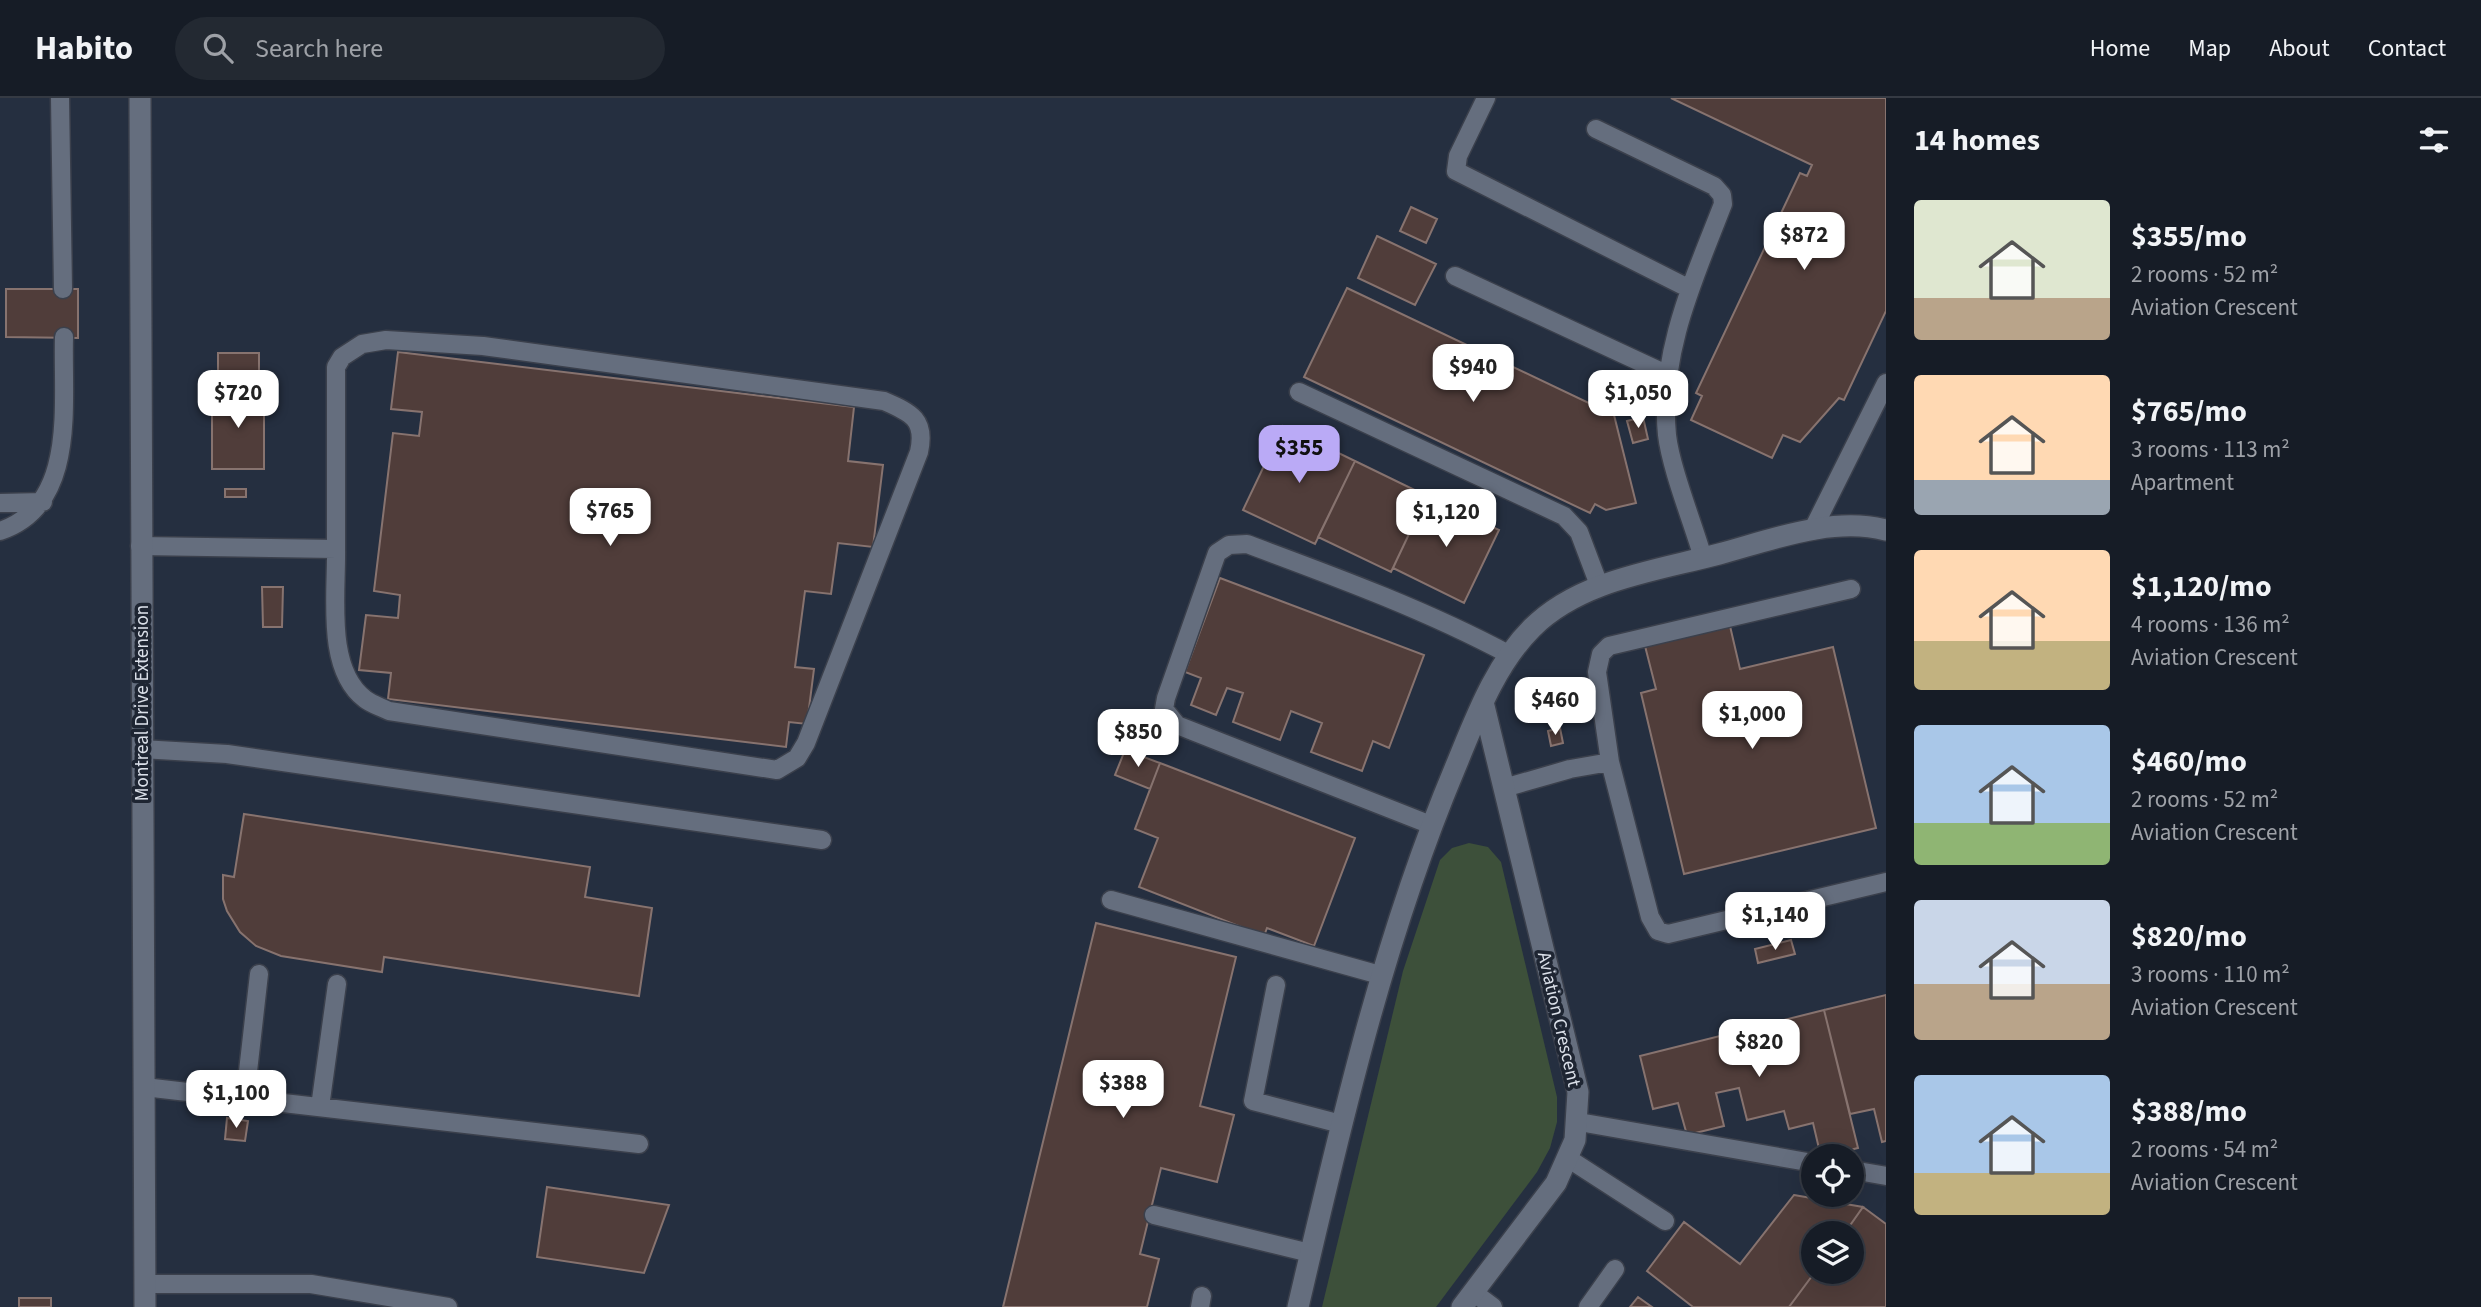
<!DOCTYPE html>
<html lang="en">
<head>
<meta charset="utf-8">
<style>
  body { margin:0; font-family:"Source Sans 3",sans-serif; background:#232932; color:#f1f3f6; height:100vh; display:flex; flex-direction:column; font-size:26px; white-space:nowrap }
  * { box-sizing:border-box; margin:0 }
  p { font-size:23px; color:#9ea1a7 }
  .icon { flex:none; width:38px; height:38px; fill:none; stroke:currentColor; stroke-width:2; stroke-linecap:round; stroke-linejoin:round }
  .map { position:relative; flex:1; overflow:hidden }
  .details { display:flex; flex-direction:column; background:#161c26; width:595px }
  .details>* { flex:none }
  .controls { position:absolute; left:1801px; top:1046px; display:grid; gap:14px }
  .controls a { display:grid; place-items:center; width:63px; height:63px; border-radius:50%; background:#161c26; box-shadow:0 7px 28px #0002,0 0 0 2px #353a43; font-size:35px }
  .price { position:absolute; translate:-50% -60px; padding:0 16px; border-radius:14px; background:#fff; color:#222; font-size:23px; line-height:46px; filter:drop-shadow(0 2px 4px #0008) }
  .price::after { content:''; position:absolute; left:50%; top:42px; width:21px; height:16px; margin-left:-10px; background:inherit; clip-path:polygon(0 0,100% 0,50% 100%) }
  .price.on { background:#baaaf6; color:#111 }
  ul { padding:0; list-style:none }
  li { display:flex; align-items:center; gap:21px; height:175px; padding:0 28px }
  li span { display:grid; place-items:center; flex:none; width:196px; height:140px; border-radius:7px; color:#555 }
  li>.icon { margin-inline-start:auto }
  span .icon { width:84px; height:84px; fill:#fffc; stroke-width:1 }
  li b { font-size:30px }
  h2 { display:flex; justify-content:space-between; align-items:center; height:84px; padding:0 28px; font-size:30px }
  header { display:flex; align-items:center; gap:42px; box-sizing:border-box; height:98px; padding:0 35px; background:#161c26; border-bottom:2px solid #353a43 }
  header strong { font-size:33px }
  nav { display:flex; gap:38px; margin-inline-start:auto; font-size:24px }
  .search { width:490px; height:63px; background:#232932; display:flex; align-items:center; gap:18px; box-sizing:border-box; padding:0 24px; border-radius:38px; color:#9ea1a7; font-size:26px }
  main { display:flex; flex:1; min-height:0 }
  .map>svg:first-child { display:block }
  .built { fill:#252f40; fill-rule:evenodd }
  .green { fill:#3d503a }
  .building { fill:#503d3a; stroke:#87736f; stroke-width:2 }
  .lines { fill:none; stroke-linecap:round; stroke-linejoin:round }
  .lane-casing { stroke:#3b404c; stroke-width:21 }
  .street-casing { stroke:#3b404c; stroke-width:24 }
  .lane { stroke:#656e7e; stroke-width:18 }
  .street { stroke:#656e7e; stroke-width:21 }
  .labels { text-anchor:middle; stroke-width:7; stroke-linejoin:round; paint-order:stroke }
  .street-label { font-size:19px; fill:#dbe0e9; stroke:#1e2532 }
</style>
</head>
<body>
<header>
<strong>Habito</strong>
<div class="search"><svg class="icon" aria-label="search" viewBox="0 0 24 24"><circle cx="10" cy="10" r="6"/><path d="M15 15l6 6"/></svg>Search here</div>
<nav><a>Home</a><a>Map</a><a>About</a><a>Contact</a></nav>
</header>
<main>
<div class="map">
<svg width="1886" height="1209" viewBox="0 0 1886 1209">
  <rect width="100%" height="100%" fill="#1e2532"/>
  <path class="built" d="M0,0h1886v1209h-1886zM1813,1059h39v38h-39zM1813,1136h39v38h-39z"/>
  <path class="green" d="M1469,745l19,4 13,15 56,235v25l-7,26 -13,24 -101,135h-114l81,-336 37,-111 12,-12z"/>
  <path class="building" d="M1671,0h215v213l-42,89 -5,-2 -39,44 -17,-7 -11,23 -81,-38 11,-24 -6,-3 104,-220 7,3 5,-11z
    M1411,109l26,12 -11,24 -26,-12z
    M1377,138l59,28 -21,41 -57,-27z
    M1347,190l267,127 22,88 -30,7 -11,-6 -5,9 -286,-136z
    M6,191h72v49l-72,-1z
    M398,254l456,55 -6,54 35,4 -10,82 -35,-4 -7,51 -26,-3 -10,76 19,2 -7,55 -18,-2 -3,25 -398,-48 3,-26 -32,-3 7,-55 32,3 2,-23 -26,-4 19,-158 26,3 3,-24 -31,-3z
    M218,255h41v28h-41z
    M212,293h52v78h-52z
    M1643,319l5,22 -15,4 -6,-22z
    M1283,328l72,35 -40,83 -72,-34z
    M1355,363l72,35 -36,76 -73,-35z
    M225,391h21v8h-21z
    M1427,398l72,34 -35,73 -71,-35z
    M1220,480l204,77 -35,93 -16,-7 -11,30 -51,-19 11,-29 -31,-12 -11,29 -47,-18 10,-29 -16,-5 -11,27 -25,-10 10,-27 -16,-6z
    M262,489h21l-1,40h-19z
    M1730,528l10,43 93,-22 43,181 -192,46 -43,-181 15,-4 -11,-43z
    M1560,630l3,15 -12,3 -3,-15z
    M1125,652l35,13 -10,26 -35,-14z
    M1160,665l195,75 -41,108 -47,-18 -3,8 -125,-49 19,-49 -23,-9z
    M244,716l346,53 -5,30 67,11 -13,88 -255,-39 -2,15 -101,-16 -25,-10 -16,-14 -13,-21 -4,-12v-24l11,2z
    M1096,825l140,34 -36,149 34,9 -17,67 -56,-14 -21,86 19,5 -12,48h-144z
    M1791,842l4,14 -37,9 -3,-14z
    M1886,897v146l-4,1 -8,-33 -24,5 -26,-104z
    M1824,912l34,138 -37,9 -8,-34 -24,6 -5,-18 -37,9 -8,-32 -23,5 8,33 -37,9 -9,-32 -25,6 -13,-53z
    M227,1020l21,3 -3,20 -20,-2z
    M547,1089l122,18 -25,68 -107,-16z
    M1794,1097l69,12 -19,27h-31l2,38 -26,35h-96l-46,-36 37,-49 56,42z
    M1863,1109l23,17v83h-97l26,-35h37v-38h-8z
    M1638,1199l14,10h-22z
    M19,1200h32v9h-32z"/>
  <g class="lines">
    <g class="lane-casing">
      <path id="lane" d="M60,0l3,191
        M1486,0l-28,58 -2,15 234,118
        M1596,31l118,57 8,9 1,9c-29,75 -64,149 -56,231 4,34 26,88 36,123
        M1455,178l211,98
        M1299,294l265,124 15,16 20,53
        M0,405l43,-1
        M1813,431l73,-146
        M0,433c78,-26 62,-127 64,-194
        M140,448l196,3v-182l6,-10 20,-13 24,-4 97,6 401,55c28,12 42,19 35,51l-113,291 -9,15 -20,12 -388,-59c-8,-4 -18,-7 -24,-12 -40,-30 -28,-106 -29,-150
        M1851,491l-242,57 -8,8 -4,18 13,90 40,155 8,14 10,3 218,-52
        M141,651l86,5 595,86
        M1504,690l66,-19 40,-7
        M1431,727l-254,-100 -13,-16 2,-11 51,-145 12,-8 18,-1c89,33 179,66 263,111
        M1111,802l269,75
        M1276,887l-23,116 88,23
        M144,989l495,57
        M245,1000l14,-124
        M320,1009l17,-123
        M1579,1024l234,41
        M1569,1061l96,62
        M1852,1072l34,6
        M1154,1117l156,38
        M144,1186h167l137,23
        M1473,1194l20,15
        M1200,1209l2,-11
        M1588,1209l27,-38"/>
    </g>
    <g class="street-casing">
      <path id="street" d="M140,0l5,1209
        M1298,1209c43,-183 84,-365 157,-539 20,-48 39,-102 77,-140 48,-48 123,-57 187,-74 52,-14 113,-38 167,-24
        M1462,1209l94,-124 19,-43 3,-48 -95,-390"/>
    </g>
    <use href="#lane" class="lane"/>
    <use href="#street" class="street"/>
  </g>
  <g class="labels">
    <g class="street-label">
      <text transform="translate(141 605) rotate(-90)" y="7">Montreal Drive Extension</text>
      <text transform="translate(1560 921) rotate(77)" y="7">Aviation Crescent</text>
    </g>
  </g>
</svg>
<div class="controls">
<a><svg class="icon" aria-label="locate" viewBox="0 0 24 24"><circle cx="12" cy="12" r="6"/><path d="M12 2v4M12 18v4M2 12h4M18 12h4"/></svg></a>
<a><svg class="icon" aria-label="layers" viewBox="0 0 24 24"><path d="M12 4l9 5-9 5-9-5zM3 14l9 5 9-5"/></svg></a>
</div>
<b class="price" style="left:1804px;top:174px">$872</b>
<b class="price" style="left:1473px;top:306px">$940</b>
<b class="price" style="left:238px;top:332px">$720</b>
<b class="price" style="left:1638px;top:332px">$1,050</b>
<b class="price on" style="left:1299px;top:387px">$355</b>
<b class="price" style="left:610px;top:450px">$765</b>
<b class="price" style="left:1446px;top:451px">$1,120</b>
<b class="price" style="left:1555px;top:639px">$460</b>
<b class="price" style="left:1752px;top:653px">$1,000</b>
<b class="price" style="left:1138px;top:671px">$850</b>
<b class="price" style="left:1775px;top:854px">$1,140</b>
<b class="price" style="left:1759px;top:981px">$820</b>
<b class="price" style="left:1123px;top:1022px">$388</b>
<b class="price" style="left:236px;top:1032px">$1,100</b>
</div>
<section class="details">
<h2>14 homes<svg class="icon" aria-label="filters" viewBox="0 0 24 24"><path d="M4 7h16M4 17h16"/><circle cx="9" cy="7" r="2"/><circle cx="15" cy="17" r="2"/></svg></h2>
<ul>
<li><span style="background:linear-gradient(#dfe7d0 70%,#b9a48a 0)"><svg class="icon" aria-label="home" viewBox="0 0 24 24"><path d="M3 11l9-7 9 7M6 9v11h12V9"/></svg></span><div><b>$355/mo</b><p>2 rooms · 52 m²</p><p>Aviation Crescent</p></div></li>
<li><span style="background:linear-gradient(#ffd9b3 75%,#9aa5b1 0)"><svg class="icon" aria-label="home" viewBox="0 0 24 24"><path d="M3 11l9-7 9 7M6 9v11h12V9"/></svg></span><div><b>$765/mo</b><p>3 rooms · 113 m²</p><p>Apartment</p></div></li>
<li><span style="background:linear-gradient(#ffd9b3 65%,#c2b280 0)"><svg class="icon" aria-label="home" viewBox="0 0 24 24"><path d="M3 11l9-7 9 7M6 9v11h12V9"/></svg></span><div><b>$1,120/mo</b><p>4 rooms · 136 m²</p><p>Aviation Crescent</p></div></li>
<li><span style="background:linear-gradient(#a9c7e8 70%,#8fb573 0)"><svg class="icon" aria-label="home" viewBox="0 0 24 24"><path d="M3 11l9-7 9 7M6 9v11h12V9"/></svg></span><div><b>$460/mo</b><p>2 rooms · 52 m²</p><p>Aviation Crescent</p></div></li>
<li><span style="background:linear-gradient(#c9d6e8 60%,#b9a48a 0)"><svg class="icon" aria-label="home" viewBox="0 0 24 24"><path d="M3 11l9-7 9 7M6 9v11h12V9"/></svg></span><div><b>$820/mo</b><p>3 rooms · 110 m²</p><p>Aviation Crescent</p></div></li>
<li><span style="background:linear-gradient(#a9c7e8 70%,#c2b280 0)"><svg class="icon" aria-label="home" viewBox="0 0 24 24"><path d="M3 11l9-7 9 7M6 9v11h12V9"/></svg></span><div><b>$388/mo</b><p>2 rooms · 54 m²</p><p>Aviation Crescent</p></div></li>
</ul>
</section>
</main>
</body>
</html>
